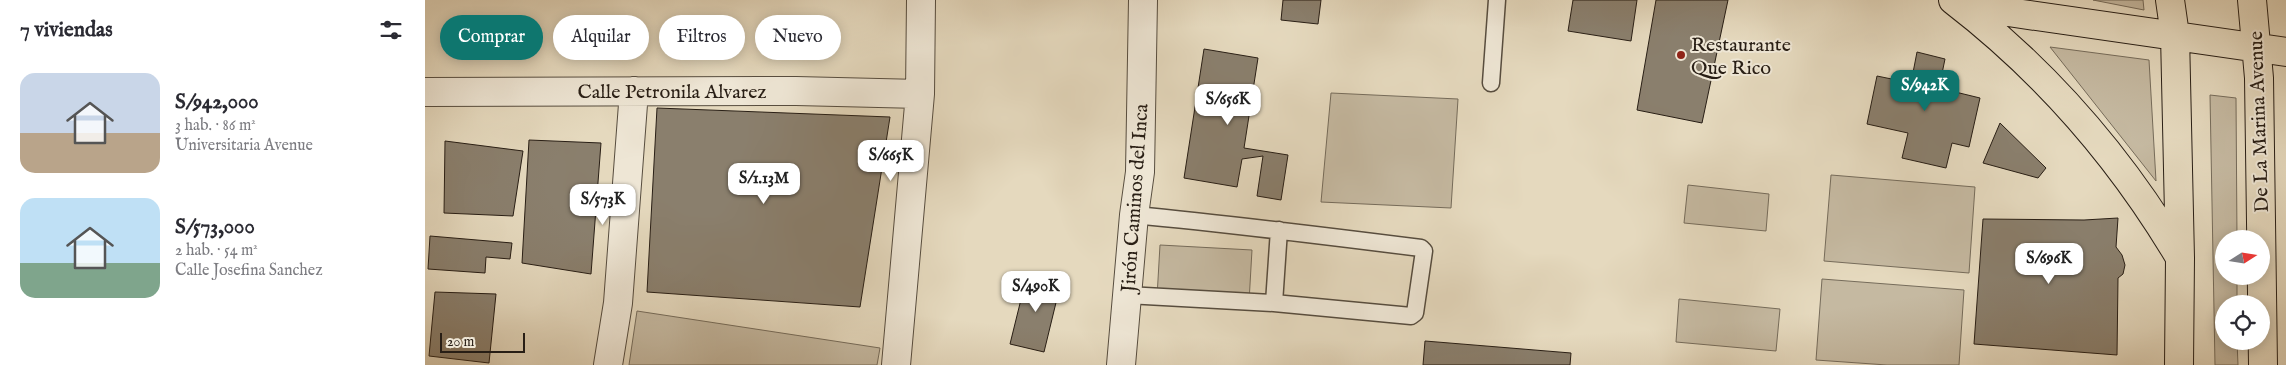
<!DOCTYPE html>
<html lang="es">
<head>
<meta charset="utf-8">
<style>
  body { margin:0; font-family:"IM FELL English",serif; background:#f2f2f3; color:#2b2b33; height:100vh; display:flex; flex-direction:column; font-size:19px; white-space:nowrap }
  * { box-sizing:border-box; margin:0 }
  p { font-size:16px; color:#7c7c81 }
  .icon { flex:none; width:28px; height:28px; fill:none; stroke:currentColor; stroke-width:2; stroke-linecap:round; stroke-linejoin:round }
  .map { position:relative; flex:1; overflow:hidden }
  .details { display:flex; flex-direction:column; background:#fff; width:425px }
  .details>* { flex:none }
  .guide { position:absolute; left:15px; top:15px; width:475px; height:45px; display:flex; gap:10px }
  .needle { width:32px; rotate:78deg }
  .fabs { position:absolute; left:1790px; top:230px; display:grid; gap:10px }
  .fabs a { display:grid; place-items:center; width:55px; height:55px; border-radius:50%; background:#fff; box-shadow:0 2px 12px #0003; font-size:25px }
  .scale { position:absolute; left:15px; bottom:12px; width:85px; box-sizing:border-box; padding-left:5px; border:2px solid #281e15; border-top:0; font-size:14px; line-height:18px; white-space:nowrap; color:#281e15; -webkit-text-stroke:4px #eee6d5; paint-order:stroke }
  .price { position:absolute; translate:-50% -42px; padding:0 11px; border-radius:10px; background:#fff; color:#222; font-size:16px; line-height:32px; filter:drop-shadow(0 1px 2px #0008) }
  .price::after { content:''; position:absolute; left:50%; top:30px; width:15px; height:11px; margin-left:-8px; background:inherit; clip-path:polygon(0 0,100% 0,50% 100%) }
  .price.current { background:#0f766e; color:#fff }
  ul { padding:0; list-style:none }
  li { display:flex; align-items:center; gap:15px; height:125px; padding:0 20px }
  li span { display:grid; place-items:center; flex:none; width:140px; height:100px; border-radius:15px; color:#555 }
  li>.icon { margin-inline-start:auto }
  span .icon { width:60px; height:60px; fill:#fffc; stroke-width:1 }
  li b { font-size:21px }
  h2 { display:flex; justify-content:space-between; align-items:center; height:60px; padding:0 20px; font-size:21px }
  .pill { padding:0 18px; border-radius:22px; background:#fff; box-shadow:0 2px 12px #0003; font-size:18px; line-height:45px }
  .pill.current { background:#0f766e; color:#fff }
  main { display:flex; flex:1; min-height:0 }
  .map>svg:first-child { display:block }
  .green { fill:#c5b9a1; stroke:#766c5b }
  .building { fill:#8a7f6d; stroke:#281e15 }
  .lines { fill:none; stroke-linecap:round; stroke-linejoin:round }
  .lane-casing { stroke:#574d3f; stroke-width:19 }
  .street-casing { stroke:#574d3f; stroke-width:30 }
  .primary-casing { stroke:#281e15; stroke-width:30 }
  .lane { stroke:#eee6d5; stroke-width:16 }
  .street { stroke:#eee6d5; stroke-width:28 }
  .primary { stroke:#e5d9be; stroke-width:28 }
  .poi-dot { fill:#8f2418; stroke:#eee6d5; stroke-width:2 }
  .labels { text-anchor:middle; stroke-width:4; stroke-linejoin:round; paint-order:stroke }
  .poi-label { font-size:20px; fill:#281e15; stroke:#eee6d5; text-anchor:start }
  .street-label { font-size:20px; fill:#281e15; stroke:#eee6d5 }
</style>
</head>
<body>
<main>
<section class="details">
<h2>7 viviendas<svg class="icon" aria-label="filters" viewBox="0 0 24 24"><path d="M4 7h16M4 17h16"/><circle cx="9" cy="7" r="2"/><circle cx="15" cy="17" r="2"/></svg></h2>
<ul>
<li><span style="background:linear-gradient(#c9d6e8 60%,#b9a48a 0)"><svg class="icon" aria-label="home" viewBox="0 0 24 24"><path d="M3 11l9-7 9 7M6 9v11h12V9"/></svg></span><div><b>S/942,000</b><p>3 hab. · 86 m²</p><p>Universitaria Avenue</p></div></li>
<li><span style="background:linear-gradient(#bfe0f5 65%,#7fa58c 0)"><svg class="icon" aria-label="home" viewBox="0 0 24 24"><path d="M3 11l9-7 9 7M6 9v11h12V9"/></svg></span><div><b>S/573,000</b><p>2 hab. · 54 m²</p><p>Calle Josefina Sanchez</p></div></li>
</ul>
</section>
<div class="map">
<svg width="1861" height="365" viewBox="0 0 1861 365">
  <rect width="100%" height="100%" fill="#e5d9be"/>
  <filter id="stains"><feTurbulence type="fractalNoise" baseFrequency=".004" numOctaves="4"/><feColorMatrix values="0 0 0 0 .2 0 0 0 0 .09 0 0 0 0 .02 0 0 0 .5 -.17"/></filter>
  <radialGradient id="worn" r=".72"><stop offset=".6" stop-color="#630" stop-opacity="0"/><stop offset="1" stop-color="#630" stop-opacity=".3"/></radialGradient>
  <path class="green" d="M1668,0h50l1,10z
    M1625,47l99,13 7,121z
    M906,93l127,6 -7,109 -130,-6z
    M1785,95l26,3 1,141h-13v37h13v28h-13v37h13l1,24h-23z
    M1406,175l144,12 -6,86 -145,-12z
    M1263,185l81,9 -3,37 -82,-8z
    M735,245l92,5 -3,52 -92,-5z
    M1397,279l142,11 -5,75h-72l-71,-5z
    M1254,299l101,10 -4,42 -100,-9z
    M212,311l243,37 -3,17h-248z"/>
  <path class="building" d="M858,0h38l-3,24 -37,-4z
    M1148,0h64l-6,41 -63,-10z
    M1231,0h72l-26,123 -65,-13z
    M779,49l54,9 -14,90 44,7 -7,45 -24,-4 6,-40 -21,3 -5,28 -53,-9z
    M1492,52l28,7 -6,29 41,10 -11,49 -17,-4 -6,25 -44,-10 6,-25 -41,-9 10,-48 34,7z
    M232,108l233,9 -30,190 -213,-15z
    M1575,123l46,45 -8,10 -55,-15z
    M104,140l72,3 -10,131 -69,-11z
    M20,141l78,10 -10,65 -69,-3z
    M1693,218l-2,29 6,8 3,10 -2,9 -5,4 -1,77 -143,-11 9,-125 101,1z
    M5,236l82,7 -2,16 -24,-2 -1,16 -57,-4z
    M602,275l34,7 -17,70 -34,-8z
    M10,292l61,2 -7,69 -60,-7z
    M1000,341l146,12 -1,12h-147z"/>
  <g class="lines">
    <g class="lane-casing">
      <path id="lane" d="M1066,83l6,-83
        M709,215c96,9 192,21 287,33l3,3 -9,62 -4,3 -137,-13 5,-73
        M702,295l147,8"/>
    </g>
    <g class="street-casing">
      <path id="street" d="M0,92l371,-1 124,3
        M183,365l10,-62 16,-212
        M471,365l24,-271 1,-94
        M696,365l13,-150 6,-43 3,-172"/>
    </g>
    <g class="primary-casing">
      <path id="primary" d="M1528,0c91,70 167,157 226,256
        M1541,0l42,12 278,40
        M1745,0l5,35 5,223 -1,107
        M1827,0l7,78 4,287"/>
    </g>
    <use href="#lane" class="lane"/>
    <use href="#street" class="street"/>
    <use href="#primary" class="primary"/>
  </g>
  <circle class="poi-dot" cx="1256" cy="55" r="5"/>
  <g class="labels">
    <g class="poi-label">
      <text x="1266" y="51">Restaurante<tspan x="1266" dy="23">Que Rico</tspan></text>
    </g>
    <g class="street-label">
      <text x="247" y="98">Calle Petronila Alvarez</text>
      <text transform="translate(1833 122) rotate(-92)" y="7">De La Marina Avenue</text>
      <text transform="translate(709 198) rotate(-86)" y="7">Jirón Caminos del Inca</text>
    </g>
  </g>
  <rect width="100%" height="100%" filter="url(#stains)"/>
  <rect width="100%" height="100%" fill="url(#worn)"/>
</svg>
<div class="fabs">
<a><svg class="needle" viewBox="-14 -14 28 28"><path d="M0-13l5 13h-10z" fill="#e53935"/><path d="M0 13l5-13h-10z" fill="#7c7c81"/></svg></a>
<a><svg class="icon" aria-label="locate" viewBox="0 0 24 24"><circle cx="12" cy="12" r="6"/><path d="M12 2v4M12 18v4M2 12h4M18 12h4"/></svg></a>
</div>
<div class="scale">20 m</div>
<b class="price current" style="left:1500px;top:112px">S/942K</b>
<b class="price" style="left:803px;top:126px">S/656K</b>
<b class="price" style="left:466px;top:182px">S/665K</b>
<b class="price" style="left:339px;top:205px">S/1.13M</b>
<b class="price" style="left:178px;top:226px">S/573K</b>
<b class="price" style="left:1624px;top:285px">S/696K</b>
<b class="price" style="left:611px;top:313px">S/490K</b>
<div class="guide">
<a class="pill current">Comprar</a>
<a class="pill">Alquilar</a>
<a class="pill">Filtros</a>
<a class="pill">Nuevo</a>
</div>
</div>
</main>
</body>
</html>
